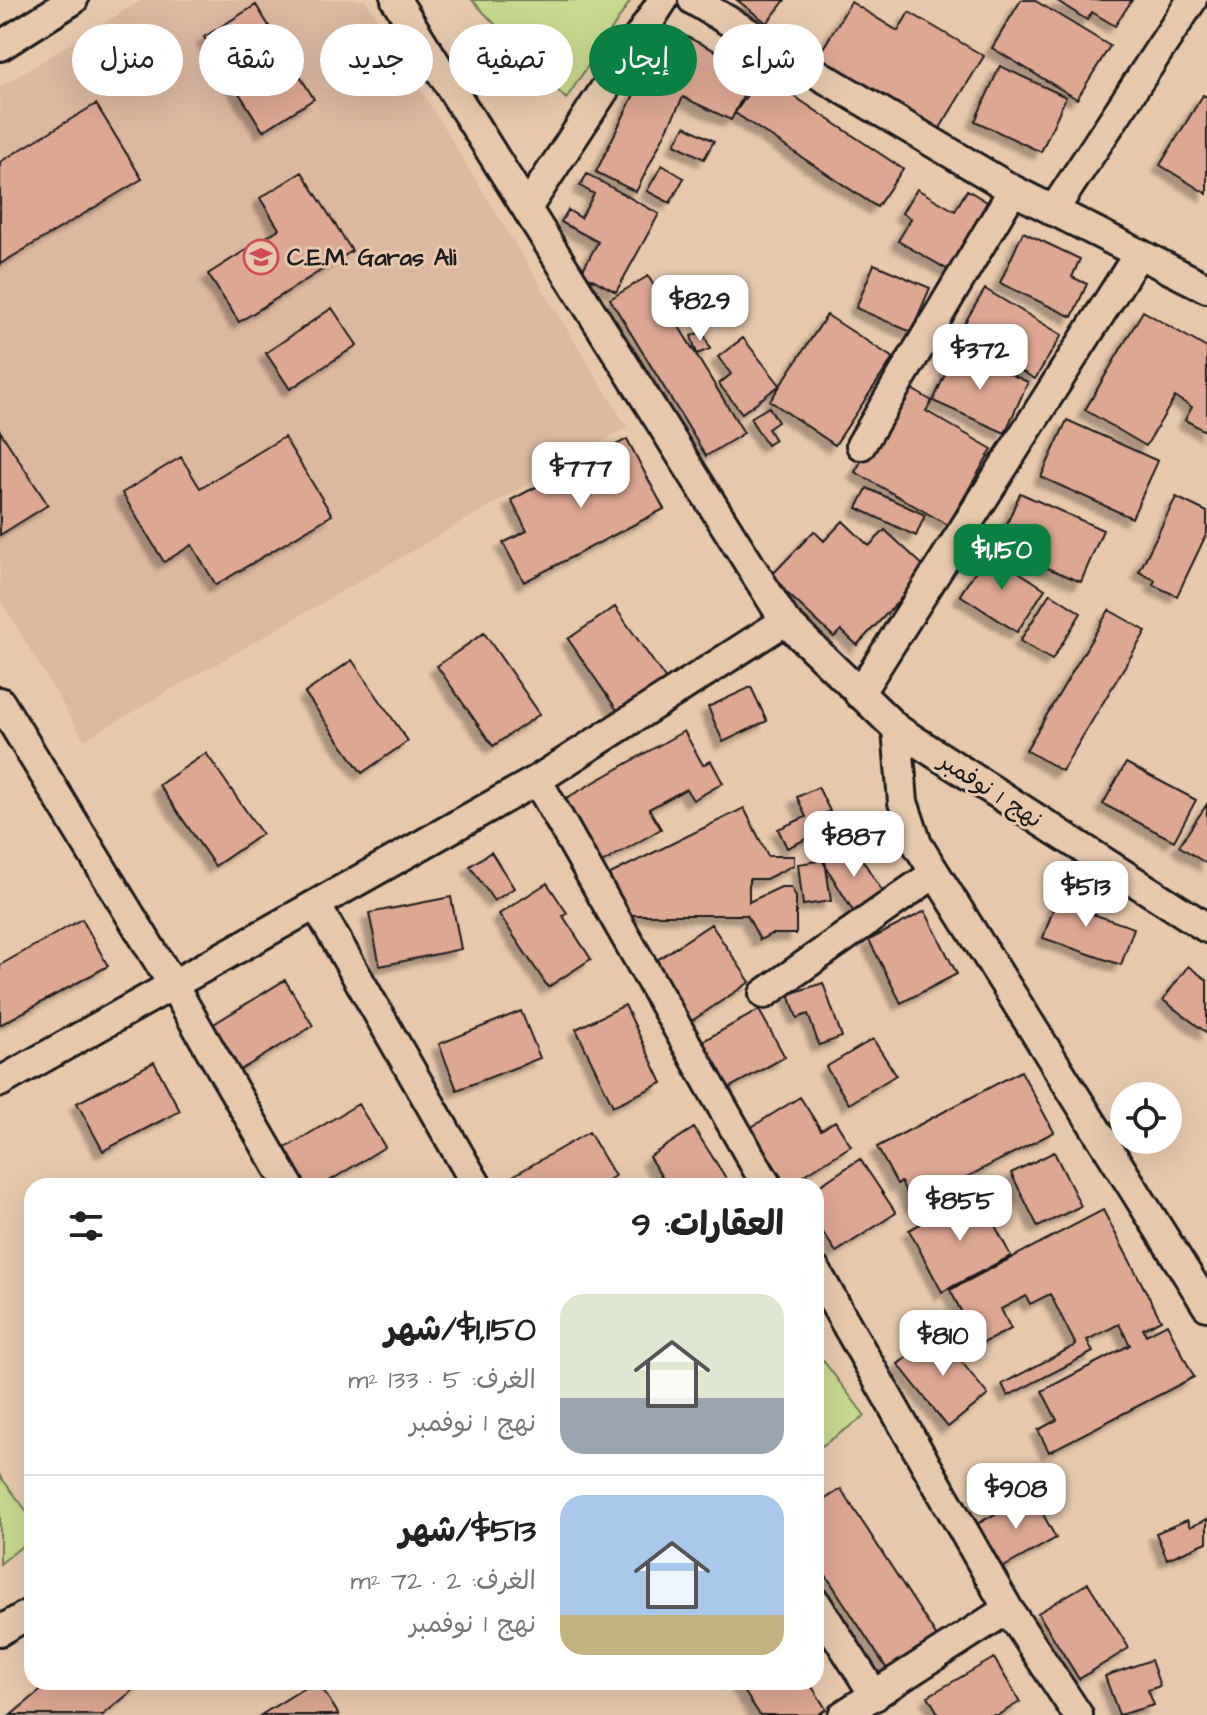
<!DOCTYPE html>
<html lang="ar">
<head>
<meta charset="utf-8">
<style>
  body { margin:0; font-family:"Architects Daughter","Playpen Sans Arabic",sans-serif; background:#f2f2f2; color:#222; direction:rtl; height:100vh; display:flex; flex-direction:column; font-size:30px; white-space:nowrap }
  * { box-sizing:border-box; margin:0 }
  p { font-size:26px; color:#767676 }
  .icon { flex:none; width:44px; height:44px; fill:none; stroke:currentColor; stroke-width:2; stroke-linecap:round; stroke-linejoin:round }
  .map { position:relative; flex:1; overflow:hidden; direction:ltr }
  .panel { position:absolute; left:24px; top:1178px; width:800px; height:512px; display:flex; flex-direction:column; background:#fff; border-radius:24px; box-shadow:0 8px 32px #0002; direction:rtl }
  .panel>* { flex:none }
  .guide { position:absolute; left:24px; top:24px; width:800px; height:72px; direction:rtl; display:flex; gap:16px }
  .tools { position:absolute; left:1110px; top:1082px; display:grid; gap:16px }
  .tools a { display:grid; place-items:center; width:72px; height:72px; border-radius:50%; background:#fff; box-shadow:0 8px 32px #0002; font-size:40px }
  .price { position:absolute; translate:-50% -68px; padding:0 18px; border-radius:16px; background:#fff; color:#222; font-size:26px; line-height:52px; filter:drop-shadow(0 2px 4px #0008) }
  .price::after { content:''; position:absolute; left:50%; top:48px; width:24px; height:18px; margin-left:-12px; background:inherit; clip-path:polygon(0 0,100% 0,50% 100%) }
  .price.selected { background:#0b8043; color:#fff }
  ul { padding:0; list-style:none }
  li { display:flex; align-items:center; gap:24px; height:200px; padding:0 40px }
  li+li { border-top:2px solid #e0e0e0 }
  li span { display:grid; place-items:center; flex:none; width:224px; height:160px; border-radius:24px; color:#555 }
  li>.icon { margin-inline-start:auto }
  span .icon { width:96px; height:96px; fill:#fffc; stroke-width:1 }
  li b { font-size:34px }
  h2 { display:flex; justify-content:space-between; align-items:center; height:96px; padding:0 40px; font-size:34px }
  .tag { padding:0 28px; border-radius:36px; background:#fff; box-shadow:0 8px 32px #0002; font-size:28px; line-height:72px }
  .tag.selected { background:#0b8043; color:#fff }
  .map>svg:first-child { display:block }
  .built { fill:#dbb8a0 }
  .pitch { fill:#c7d98e; stroke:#727a55; stroke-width:2 }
  .building { fill:#dda793; stroke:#1c1c1c; stroke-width:2; filter:url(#shadow) }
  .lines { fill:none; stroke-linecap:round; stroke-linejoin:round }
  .minor-casing { stroke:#1c1c1c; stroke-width:34 }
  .minor { stroke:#e6c9ad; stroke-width:28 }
  .labels { text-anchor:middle; stroke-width:6; stroke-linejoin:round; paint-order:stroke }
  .poi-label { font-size:24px; font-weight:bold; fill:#1c1c1c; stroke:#e6c9ad; text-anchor:start }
  .street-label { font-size:24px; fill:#1c1c1c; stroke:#e6c9ad }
</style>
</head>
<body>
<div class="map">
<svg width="1207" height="1715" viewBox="0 0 1207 1715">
  <defs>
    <filter id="shadow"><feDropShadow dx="-7" dy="7" stdDeviation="2" flood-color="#0004"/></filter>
  </defs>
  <rect width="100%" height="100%" fill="#e6c9ad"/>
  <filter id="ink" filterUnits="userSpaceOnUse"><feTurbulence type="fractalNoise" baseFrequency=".0125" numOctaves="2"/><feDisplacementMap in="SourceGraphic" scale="16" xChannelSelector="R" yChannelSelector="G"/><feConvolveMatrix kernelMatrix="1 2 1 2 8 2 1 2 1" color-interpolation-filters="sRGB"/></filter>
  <g filter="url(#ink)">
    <path class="built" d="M142,0h224l261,427 -543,313 -84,-141v-512z"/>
    <path class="pitch" d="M472,0h159l-65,99z
      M816,1351l49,65 -49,34z
      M0,1476l32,42v20l-32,26z"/>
    <path class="building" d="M737,0h48l-18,23z
      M1021,0h13l76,46 -33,53 -85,-51z
      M1056,0h76l-17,26 -23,-14 -5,8z
      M851,2l47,29 11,-19 75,44 -47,77 -121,-73z
      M256,5l58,94 -51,32 -59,-94z
      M667,27l89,44 -25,49 -48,-23 -47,95 -40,-20z
      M1000,66l66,31 -25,55 -66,-31z
      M761,74l142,95 -26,38 -142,-94z
      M1203,95l4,2v97l-47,-29z
      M96,104l46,75 -142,85v-102z
      M685,126l29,15 -10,18 -29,-15z
      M662,165l22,13 -14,25 -23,-12z
      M302,172l50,79 -113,71 -31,-48 71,-45 -19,-31z
      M587,174l72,40 -43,78 -35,-19 17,-31 -37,-20 7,-12 13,8 13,-24 -14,-8z
      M917,189l38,22 12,-21 22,13 -37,69 -54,-31 13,-22 -9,-6z
      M1023,232l57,27 -8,18 15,7 -15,33 -72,-34z
      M874,264l56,24 -19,44 -55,-24z
      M648,276l96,157 -38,23 -96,-157z
      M985,289l77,46 -27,44 -77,-45z
      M332,308l25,37 -67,44 -24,-36z
      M1143,311l64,37v84l-22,-12 7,-13 -17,-10 -29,49 -61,-36z
      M827,315l66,43 -58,87 -65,-44z
      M703,331l7,18 -13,5 -6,-18z
      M743,338l37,47 -38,28 -23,-29 12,-10 -13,-17z
      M956,350l72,32 -23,51 -72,-32z
      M905,385l27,16 -6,10 66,38 -44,76 -93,-53z
      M769,407l9,15 -10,7 7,11 -8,5 -17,-27z
      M1067,420l91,41 -26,57 -91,-41z
      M0,431l48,74 -48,30z
      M284,437l48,78 -116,70 -24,-40 -28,17 -42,-69 59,-36 19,31z
      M627,439l37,70 -140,73 -21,-39 24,-12 -16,-31z
      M867,488l58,27 -9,21 -59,-28z
      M1020,493l83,37 -22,52 -84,-35z
      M1176,497l31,15v21l-30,63 -24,-11 2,-5 -16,-8z
      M843,521l26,25 16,-16 43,40 -71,75 -16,-15 -7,7 -64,-60 44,-46 10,10z
      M988,552l57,37 -28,43 -57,-37z
      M1050,593l31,20 -29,47 -32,-19z
      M615,607l56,80 -47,33 -56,-81z
      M1109,610l37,21 -84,140 -36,-21z
      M484,633l56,81 -47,32 -56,-80z
      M352,660l56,81 -46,32 -57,-80z
      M751,687l16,34 -44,21 -15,-35z
      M684,731l19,34 8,-4 12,22 -30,17 -7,-11 -37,20 12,20 -75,43 -37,-64z
      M206,753l56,81 -47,32 -56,-81z
      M1126,763l70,37 -22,41 -71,-37z
      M818,787l12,24 -12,6 6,14 -37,17 -9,-19 28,-12 -9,-20z
      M1207,804v60l-28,-18z
      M744,808l24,48h26v9l-28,14h-17v23l32,-15h10l5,10v37h-25l-11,6 -13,-25h-130l-17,-36z
      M851,842l35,55 -30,19 -34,-56z
      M491,852l23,36 -20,13 -24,-35z
      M825,860l6,41 -28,4 -5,-41z
      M547,883l20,30 -4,3 28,43 -43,28 -49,-73z
      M1062,885l25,9 -6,16 53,18 -13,37 -78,-27z
      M451,897l10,52 -81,17 -11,-53z
      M925,911l32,63 -56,29 -32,-63z
      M82,919l26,47 -108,59v-60z
      M711,924l39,58 -60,40 -39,-58z
      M1188,966l19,14v53l-44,-33z
      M285,980l28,46 -81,49 -28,-45z
      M823,983l19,54 -23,8 -11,-31 -11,4 -8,-24z
      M625,1005l37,78 -49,23 -37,-77z
      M759,1010l26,47 -58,32 -26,-47z
      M521,1011l19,47 -83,32 -18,-46z
      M873,1039l23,36 -47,29 -23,-37z
      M154,1062l26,49 -77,40 -26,-48z
      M1021,1071l33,61 -141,73 -12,-23 -4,2 -20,-37z
      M800,1097l21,33 14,-9 16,25 -64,40 -37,-58z
      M358,1104l27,43 -64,39h-22l-20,-34z
      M694,1128l37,58h-63l-19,-29z
      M589,1132l26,44 -17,10h-82l-5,-9z
      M1054,1152l27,54 -43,21 -27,-54z
      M860,1159l36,54 -60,39 -20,-30v-34z
      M978,1193l33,63 -69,36 -33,-62z
      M1103,1210l58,110 -18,9 3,6 21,-11 27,53 -145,75 -11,-22 19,-10 -15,-29 88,-46 -11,-21 -32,16 6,12 -85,44 -6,-12 74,-39 -26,-51 -20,10 -4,-8 -25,13 10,20 -32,16 -29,-55z
      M943,1329l19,23 -5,4 31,39 -40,32 -50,-63z
      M841,1489l96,148 -50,32 -71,-109v-55z
      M1032,1494l24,44 -56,31 -25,-44z
      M1207,1519v23l-40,17 -11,-26 31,-13 3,7z
      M1088,1583l41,65 -50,31 -41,-66z
      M994,1658l26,44 -22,13h-59l-11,-19z
      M1151,1660l9,26 -12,4 6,15 -35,10 -14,-39z
      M51,1682h92l-40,33h-92z
      M314,1682h4l21,33h-78z
      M738,1682h71l17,27 -9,6h-57z"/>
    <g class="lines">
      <g class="minor-casing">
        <path id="minor" d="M396,0l389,621 112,108 6,73 14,42 290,462
          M693,0l320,190 194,98
          M0,46l73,-46
          M527,208l136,-208
          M1053,211l139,-211
          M861,445l152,-255
          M859,694l280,-441
          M0,702l173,283 116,201
          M897,729l310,199
          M537,780l230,406
          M316,905l161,281
          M764,994l171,-121
          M0,1082l537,-302 248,-159
          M816,1271l192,338 70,106
          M816,1603l59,93
          M0,1631l32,-19
          M843,1715l165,-106"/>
      </g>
      <use href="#minor" class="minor"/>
    </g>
  </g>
  <defs>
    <g id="university-ring" transform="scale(1.8)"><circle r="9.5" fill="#e6c9ad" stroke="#d1495b" stroke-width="1.5"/><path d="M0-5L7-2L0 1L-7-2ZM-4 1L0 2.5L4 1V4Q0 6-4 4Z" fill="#d1495b"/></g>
  </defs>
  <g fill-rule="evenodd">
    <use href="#university-ring" x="261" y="257"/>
  </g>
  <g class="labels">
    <g class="poi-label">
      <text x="287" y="265">C.E.M. Garas Ali</text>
    </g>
    <g class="street-label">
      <text transform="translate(991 790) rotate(33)" y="8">نهج 1 نوفمبر</text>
    </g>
  </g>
</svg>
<div class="tools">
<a><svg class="icon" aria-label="locate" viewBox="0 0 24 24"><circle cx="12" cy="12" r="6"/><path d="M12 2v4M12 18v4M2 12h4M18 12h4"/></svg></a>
</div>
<b class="price" style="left:700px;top:343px">$829</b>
<b class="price" style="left:980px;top:392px">$372</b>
<b class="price" style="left:581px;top:510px">$777</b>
<b class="price selected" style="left:1002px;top:592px">$1,150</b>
<b class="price" style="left:854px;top:879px">$887</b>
<b class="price" style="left:1086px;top:929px">$513</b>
<b class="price" style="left:960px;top:1243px">$855</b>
<b class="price" style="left:943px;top:1378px">$810</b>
<b class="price" style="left:1016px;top:1531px">$908</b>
<div class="guide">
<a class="tag">شراء</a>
<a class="tag selected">إيجار</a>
<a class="tag">تصفية</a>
<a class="tag">جديد</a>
<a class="tag">شقة</a>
<a class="tag">منزل</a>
</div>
<section class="panel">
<h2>العقارات: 9<svg class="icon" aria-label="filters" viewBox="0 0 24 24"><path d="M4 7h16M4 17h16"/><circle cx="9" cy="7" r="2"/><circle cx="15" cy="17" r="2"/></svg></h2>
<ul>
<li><span style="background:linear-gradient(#dfe7d0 65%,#9aa5b1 0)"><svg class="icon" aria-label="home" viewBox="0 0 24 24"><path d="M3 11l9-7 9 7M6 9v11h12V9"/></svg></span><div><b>$1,150/شهر</b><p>الغرف: 5 · 133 m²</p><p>نهج 1 نوفمبر</p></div></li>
<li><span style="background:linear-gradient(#a9c7e8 75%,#c2b280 0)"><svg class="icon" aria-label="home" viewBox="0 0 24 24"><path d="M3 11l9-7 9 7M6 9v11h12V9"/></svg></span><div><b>$513/شهر</b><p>الغرف: 2 · 72 m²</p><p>نهج 1 نوفمبر</p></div></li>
</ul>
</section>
</div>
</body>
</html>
